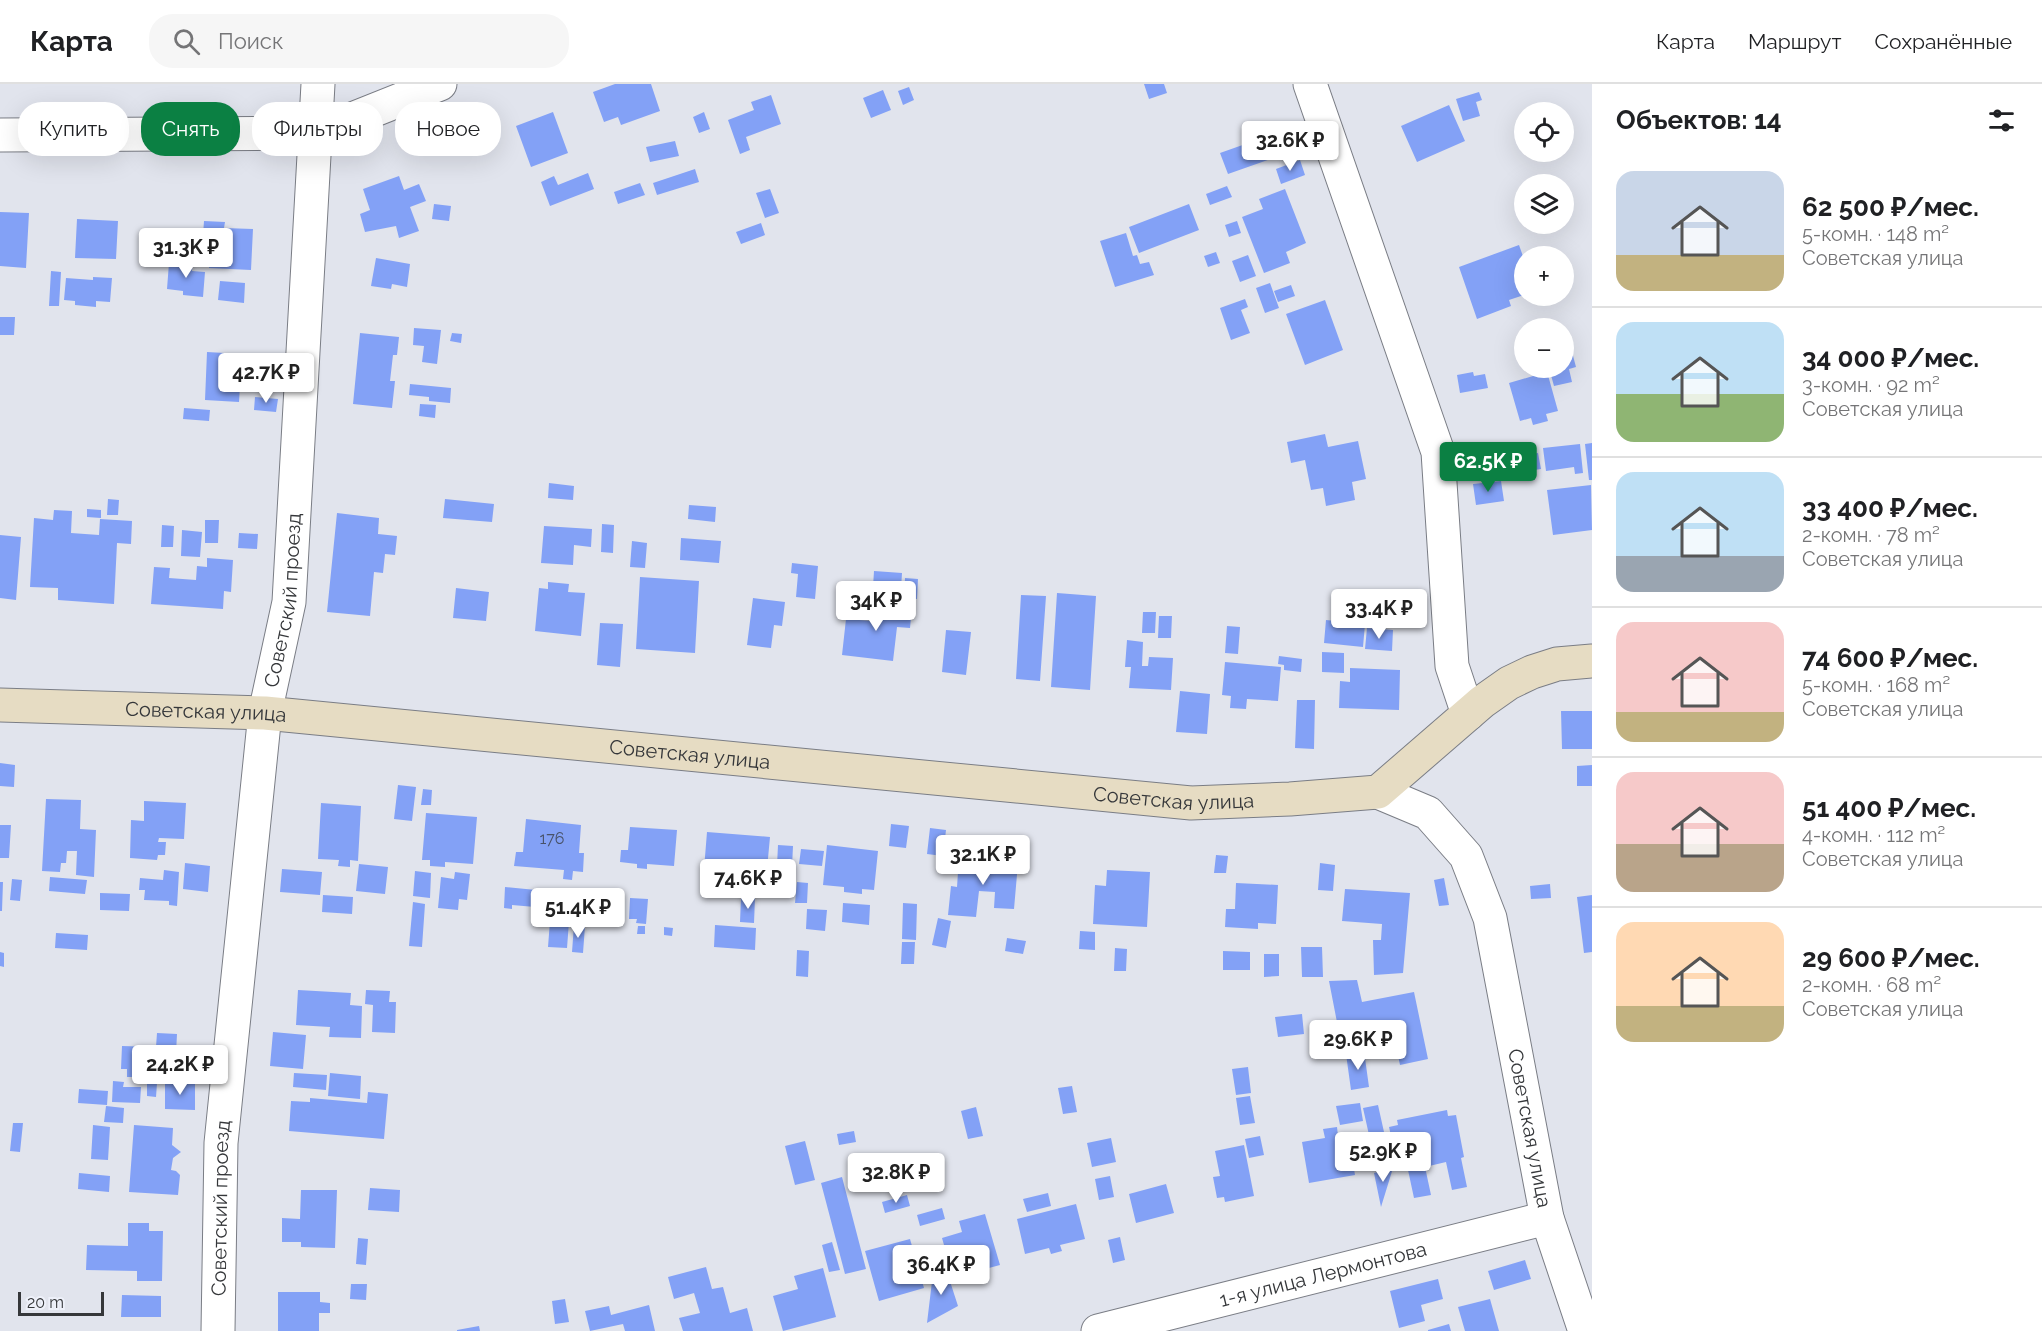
<!DOCTYPE html>
<html lang="ru">
<head>
<meta charset="utf-8">
<style>
  body { margin:0; font-family:Raleway,sans-serif; background:#f6f6f6; color:#202124; height:100vh; display:flex; flex-direction:column; font-size:22px; white-space:nowrap }
  * { box-sizing:border-box; margin:0 }
  p { font-size:20px; color:#757577 }
  .icon { flex:none; width:33px; height:33px; fill:none; stroke:currentColor; stroke-width:2; stroke-linecap:round; stroke-linejoin:round }
  .map { position:relative; flex:1; overflow:hidden }
  .side { display:flex; flex-direction:column; background:#fff; width:450px }
  .side>* { flex:none }
  .banner { position:absolute; left:18px; top:18px; width:570px; height:54px; display:flex; gap:12px }
  .tools { position:absolute; left:1514px; top:18px; display:grid; gap:12px }
  .tools a { display:grid; place-items:center; width:60px; height:60px; border-radius:50%; background:#fff; box-shadow:0 6px 24px #0002; font-size:30px }
  .scale { position:absolute; left:18px; bottom:15px; width:86px; box-sizing:border-box; padding-left:6px; border:3px solid #35373a; border-top:0; font-size:16px; line-height:21px; white-space:nowrap; color:#35373a; -webkit-text-stroke:4px #eef1fa; paint-order:stroke }
  .price { position:absolute; translate:-50% -51px; padding:0 14px; border-radius:6px; background:#fff; color:#222; font-size:20px; line-height:39px; filter:drop-shadow(0 2px 3px #0008) }
  .price::after { content:''; position:absolute; left:50%; top:36px; width:18px; height:14px; margin-left:-9px; background:inherit; clip-path:polygon(0 0,100% 0,50% 100%) }
  .price.current { background:#0b8043; color:#fff }
  ul { padding:0; list-style:none }
  li { display:flex; align-items:center; gap:18px; height:150px; padding:0 24px }
  li+li { border-top:2px solid #e0e0e0 }
  li span { display:grid; place-items:center; flex:none; width:168px; height:120px; border-radius:18px; color:#555 }
  li>.icon { margin-inline-start:auto }
  span .icon { width:72px; height:72px; fill:#fffc; stroke-width:1 }
  li b { font-size:26px }
  h2 { display:flex; justify-content:space-between; align-items:center; height:72px; padding:0 24px; font-size:26px }
  .tag { padding:0 21px; border-radius:24px; background:#fff; box-shadow:0 6px 24px #0002; font-size:21px; line-height:54px }
  .tag.current { background:#0b8043; color:#fff }
  header { display:flex; align-items:center; gap:36px; box-sizing:border-box; height:84px; padding:0 30px; background:#fff; border-bottom:2px solid #e0e0e0 }
  header strong { font-size:28px }
  nav { display:flex; gap:33px; margin-inline-start:auto; font-size:21px }
  .search { width:420px; height:54px; background:#f6f6f6; display:flex; align-items:center; gap:15px; box-sizing:border-box; padding:0 21px; border-radius:24px; color:#757577; font-size:22px }
  main { display:flex; flex:1; min-height:0 }
  .map>svg:first-child { display:block }
  .building { fill:#83a1f6 }
  .lines { fill:none; stroke-linecap:round; stroke-linejoin:round }
  .street-casing { stroke:#7a7d85; stroke-width:35 }
  .secondary-casing { stroke:#7a7d85; stroke-width:35 }
  .street { stroke:#fff; stroke-width:33 }
  .secondary { stroke:#e6dcc3; stroke-width:33 }
  .labels { text-anchor:middle; stroke-width:5; stroke-linejoin:round; paint-order:stroke }
  .number-label { font-size:16px; fill:#485269 }
  .street-label { font-size:20px; fill:#35373a; stroke:#eef1fa }
</style>
</head>
<body>
<header>
<strong>Карта</strong>
<div class="search"><svg class="icon" aria-label="search" viewBox="0 0 24 24"><circle cx="10" cy="10" r="6"/><path d="M15 15l6 6"/></svg>Поиск</div>
<nav><a>Карта</a><a>Маршрут</a><a>Сохранённые</a></nav>
</header>
<main>
<div class="map">
<svg width="1592" height="1247" viewBox="0 0 1592 1247">
  <rect width="100%" height="100%" fill="#e1e4ed"/>
  <path class="building" d="M615,0h36l9,27 -39,14 -3,-8 -14,5 -11,-30z
    M1144,0h20l3,9 -18,6z
    M909,3l5,13 -11,5 -5,-14z
    M883,6l8,20 -20,8 -8,-20z
    M1479,8l3,8 -6,2 4,14 -17,5 -7,-22z
    M771,11l10,29 -35,13 4,13 -10,4 -12,-34 26,-10 -3,-8z
    M1449,21l16,36 -48,21 -16,-36z
    M553,28l15,41 -37,14 -15,-41z
    M704,28l6,17 -11,4 -6,-16z
    M1268,52l8,21 -48,17 -8,-21z
    M675,57l4,15 -29,6 -4,-15z
    M1300,76l5,15 -24,9 -5,-15z
    M695,85l4,13 -42,13 -4,-12z
    M588,89l6,16 -44,17 -9,-24 13,-6 4,9z
    M399,92l5,14 15,-6 7,17 -16,6 9,24 -20,7 -3,-12 -31,6 -5,-18 10,-4 -7,-21z
    M640,99l5,12 -27,9 -4,-12z
    M1227,102l5,11 -22,8 -4,-11z
    M770,105l9,24 -14,5 -9,-25z
    M1285,105l21,54 -20,9 4,11 -26,10 -22,-56 21,-8 -4,-10z
    M434,120l17,2 -2,15 -17,-2z
    M1189,120l10,26 -60,23 -10,-26z
    M0,128l29,1 -3,55 -26,-2z
    M77,135l41,2 -2,38 -41,-1z
    M204,137l21,1 -1,6 29,1 -2,41 -42,-2v-16h-7l1,-8h-4v-9h4z
    M1237,137l4,12 -12,4 -4,-12z
    M761,139l4,12 -24,9 -5,-12z
    M1126,149l7,23 4,-1 3,9 9,-2 5,13 -39,12 -15,-46z
    M1519,161l5,14v36l-15,5 2,6 -34,13 -18,-52z
    M1543,165l2,7h-19l-1,-1z
    M1216,168l4,11 -12,4 -4,-11z
    M1248,171l8,21 -16,6 -8,-21z
    M184,173l9,1 -1,13 13,1 -2,25 -20,-2v-4l-16,-2 2,-26 15,1z
    M376,174l34,6 -3,23 -15,-3 -1,5 -20,-3z
    M51,187l10,1 -2,34h-10z
    M93,193l19,1 -2,24 -14,-1v6l-21,-2v-4l-11,-1 2,-22 27,2z
    M220,197l25,2 -1,20 -26,-3z
    M1270,199l9,25 -14,5 -9,-25z
    M1291,201l4,11 -17,6 -4,-11z
    M1245,215l3,8 -7,3 9,23 -19,7 -11,-32z
    M1325,216l18,50 -38,15 -19,-51z
    M0,233h15l-1,18h-14z
    M414,244l27,2 -4,34 -15,-2 2,-16 -11,-1z
    M360,249l39,4 -2,18h-4l-3,26h5l-3,27 -39,-4z
    M452,249l10,1 -1,9 -11,-2z
    M207,268l35,2 -3,48 -34,-2z
    M1572,268l4,15 -7,2 3,13 -18,4 -5,-18h14v-13z
    M1531,284h15l12,43 -12,3 2,7 -15,4 -2,-7 -11,3 -11,-38 24,-7z
    M1473,288l1,4 11,-2 3,14 -28,5 -3,-18z
    M410,300l41,4 -1,15 -21,-2v-4l-20,-2z
    M255,313l23,2 -2,13 -22,-2z
    M420,320l16,1 -1,13 -16,-2z
    M184,324l26,2 -1,11 -26,-2z
    M1325,350l3,13 30,-6 8,38 -14,3 3,18 -29,6 -3,-18 -12,2 -6,-30 -14,3 -4,-21z
    M1592,359v37h-3l-4,-36z
    M1580,360l3,29 -8,1 -1,-7 -28,4 -3,-23z
    M1538,369l3,16 -20,3 -2,-16z
    M1501,397l3,20 -28,4 -3,-21z
    M549,399l25,3 -1,14 -25,-2z
    M1591,401l1,45 -39,5 -6,-45z
    M108,415l11,1 -1,15h-11z
    M445,415l49,5 -2,18 -49,-4z
    M689,421l27,2 -1,15 -27,-3z
    M87,425l14,1v8l-14,-1z
    M54,426l18,1 -1,22 28,2 1,-16 32,2 -1,23 -14,-1 -3,61 -56,-4v-12l-28,-1 4,-69 19,2z
    M337,429l42,5 -1,16 19,2 -2,19 -10,-1 -2,19 -9,-1 -4,44 -43,-4z
    M205,436h14l-1,23h-13z
    M602,440l12,1 -1,28 -12,-1z
    M162,441l12,1 -1,21h-12z
    M544,442l48,3 -1,18 -17,-2 -1,20 -32,-2z
    M182,446l20,2 -2,25 -19,-1z
    M239,449l19,1 -1,15 -19,-1z
    M0,451l21,2 -5,63 -16,-2z
    M681,454l40,3 -2,22 -39,-3z
    M632,457l15,2 -2,25 -15,-1z
    M207,474l26,2 -2,32 -7,-1 -1,18 -72,-5 3,-37 16,1 -1,10 27,2 1,-14 10,1z
    M792,479l26,3 -3,33 -19,-2 2,-23 -7,-1z
    M874,487l28,2 -1,16 -28,-2z
    M640,493l59,4 -4,72 -59,-4z
    M905,494l13,1 -1,20 -13,-1z
    M548,498l21,2 -1,8 17,1 -4,43 -46,-5 4,-43 9,1z
    M849,503l18,1 -1,16 -18,-1z
    M456,504l33,4 -3,29 -33,-3z
    M1057,509l39,3 -6,94 -39,-3z
    M1021,511l25,1 -6,85 -24,-2z
    M753,514l32,4 -3,24 -8,-1 -3,23 -24,-3z
    M874,515l26,2 -1,6 13,1 -2,20 -13,-1 -4,34 -51,-6 4,-36 26,2z
    M1143,528h13l-1,21h-13z
    M1159,532h13l-1,22h-13z
    M1326,536l39,4 -2,23 -39,-4z
    M600,539l23,1 -3,43 -23,-2z
    M1227,542l13,1 -2,27 -13,-1z
    M1367,544l26,2 -1,21 -27,-2z
    M946,546l25,2 -5,43 -24,-3z
    M1127,556l16,2 -1,24h6l1,-9 24,1 -2,32 -42,-2 2,-21h-6z
    M1322,568l22,1v20l-22,-1z
    M1279,572l23,3 -1,13 -17,-2v-5l-6,-1z
    M1225,578l56,5 -3,34 -31,-2 -1,10 -16,-1 1,-12 -9,-1z
    M1350,584l50,2 -1,40 -60,-2 1,-27 10,1z
    M1180,607l30,3 -3,40 -31,-2z
    M1297,616h18l-1,49 -19,-1z
    M1561,627h31v38h-30z
    M0,679l15,2 -1,22 -14,-1z
    M1592,681v21h-15v-20z
    M398,701l18,2 -4,34 -18,-2z
    M423,705l9,1 -1,15h-10z
    M46,715l35,1 -1,29 16,1 -2,47 -18,-2 1,-24h-10l-1,12h-5l-1,9 -18,-1z
    M144,717l42,2 -2,36 -25,-1 -1,4h8l-1,13h-7l-1,5 -27,-2 1,-38 13,1z
    M321,719l40,3 -3,55 -8,-1v7l-12,-1 1,-6 -21,-1z
    M426,729l51,4 -4,47 -28,-2v5l-15,-1v-6h-8z
    M526,735l55,6 -2,28h5l-1,19 -10,-1 -1,9 -9,-1 1,-9 -50,-4 2,-14h7z
    M891,740l18,2 -3,22 -17,-2z
    M0,741h11l-2,33h-9z
    M630,743l47,3 -3,36 -27,-2v5l-10,-1v-4l-17,-2 1,-12h7z
    M930,744l16,2 -3,26 -16,-2z
    M707,748l63,5 -3,32 13,2 -2,18 -45,-4 -1,12 -30,-3z
    M778,761l15,1 -1,21 -15,-1z
    M827,761l51,6 -4,39 -12,-1v5l-18,-2v-5l-21,-2z
    M801,765l23,2 -2,15 -23,-2z
    M1216,771l12,1 -2,17h-12z
    M959,774l59,5 -4,46 -20,-1 1,-16 -16,-1 -3,26 -28,-2 3,-29 6,1z
    M185,779l25,3 -2,26 -25,-3z
    M1320,779l15,2 -2,26 -15,-1z
    M359,780l29,3 -3,27 -29,-3z
    M282,785l40,3 -2,23 -40,-3z
    M164,786l15,2 -2,34 -8,-1v-4l-25,-1 1,-10h-6l1,-12 23,2z
    M1107,786l43,2 -3,55 -54,-3 2,-39 11,1z
    M415,787l16,2 -1,25 -17,-2z
    M455,788l15,2 -3,26 -8,-1 -1,11 -20,-2 3,-31 13,2z
    M50,793l37,3 -2,14 -36,-3z
    M1444,794l5,27 -10,1 -5,-26z
    M12,795l10,1 -2,21 -10,-1z
    M0,798h3l-1,29h-2z
    M797,798l11,1 -1,20h-12z
    M1236,799l42,2 -2,39 -18,-1v6l-33,-2 1,-18h9z
    M1550,800l1,14 -20,1 -1,-13z
    M505,803l31,3 -1,17 -23,-2v4l-8,-1z
    M1345,805l65,4 -7,80 -29,2 -1,-35h8l1,-16 -40,-3z
    M100,809l30,1 -1,17 -29,-1z
    M551,809l39,2 -1,21 -39,-2z
    M323,811l30,2 -1,17 -30,-2z
    M1592,811v57l-8,1 -7,-56z
    M630,814l18,1 -2,25 -10,-1 1,-4h-8z
    M741,814h14l-1,25 -14,-1z
    M413,818l12,2 -3,43 -13,-1z
    M843,819l27,2 -1,20 -27,-3z
    M903,819l14,1 -1,36 -14,-1z
    M807,825l20,1 -2,21 -19,-2z
    M938,834l13,3 -5,27 -14,-3z
    M550,837l19,1 -2,26 -19,-1z
    M574,841l11,1 -2,27 -11,-1z
    M715,841l41,3 -1,22 -41,-3z
    M638,842h7v8h-8z
    M664,843l9,1 -1,8 -8,-1z
    M1080,847l15,1v18l-16,-1z
    M56,849l32,2 -1,15 -32,-2z
    M1007,854l19,3 -3,13 -18,-3z
    M902,858h13l-1,22h-13z
    M1301,863h21l1,30h-21z
    M1115,864l12,1 -1,22h-12z
    M797,866l12,1 -1,26 -12,-1z
    M1223,867l27,1v18h-27z
    M0,868l4,1v14l-4,-1z
    M1264,870h15v22l-15,1z
    M1357,896l5,22 52,-10 14,67 -28,6 -6,-28 -52,11 -13,-67z
    M298,906l53,3 -1,12 12,1 -1,32 -32,-1 1,-10 -34,-2z
    M366,906l24,1 -1,11h7l-1,31 -23,-1 1,-27 -8,-1z
    M1302,930l2,20 -26,3 -3,-20z
    M273,948l33,3 -3,34 -33,-3z
    M157,949l20,1 -2,39 -37,-1v5h-11v-8h-6l1,-23 34,1z
    M1364,967l5,36 -18,3 -5,-36z
    M1248,983l3,26 -15,2 -4,-26z
    M294,989l33,2 -1,15 -33,-3z
    M330,989l31,3 -1,23 -32,-3z
    M113,997l11,1 -1,5h18l-1,16 -28,-1z
    M147,998l10,1 -1,14 -9,-1z
    M165,998h30v28l-30,-1z
    M1072,1002l5,26 -14,2 -5,-26z
    M79,1005l29,2 -1,14 -29,-2z
    M368,1008l20,2 -4,45 -95,-8 2,-30 19,1v-4l57,5z
    M1250,1012l5,27 -15,2 -4,-27z
    M1360,1019l3,18 -23,4 -4,-19z
    M1378,1021l6,27 -15,3 -6,-27z
    M106,1022l18,2 -1,15 -19,-1z
    M976,1023l7,29 -15,3 -7,-28z
    M1447,1026l1,6 8,-1 8,42 -3,1 6,29 -15,3 -6,-28 -21,5 6,28 -17,3 -6,-28 -9,1 -10,-44 9,-2 -1,-5z
    M13,1039h10l-3,29 -10,-1z
    M93,1041l17,2 -2,33 -17,-1z
    M134,1041l39,3 -1,17 9,7 -8,6 -2,12 5,1 4,4 -2,20 -49,-3z
    M1337,1043l1,9 10,-2 7,41 -46,8 -7,-41 23,-4 -2,-9z
    M854,1047l2,11 -17,3 -2,-11z
    M1260,1052l4,19 -15,3 -4,-19z
    M1388,1053l5,27 -13,3 -6,-27z
    M1111,1054l5,24 -24,5 -5,-24z
    M805,1057l10,39 -20,5 -10,-39z
    M1244,1061l10,51 -29,6 -1,-5 -7,1 -4,-21 7,-1 -5,-25z
    M1393,1084l-12,39 -7,-34z
    M79,1089l31,3 -1,16 -31,-3z
    M1110,1092l4,21 -15,3 -4,-21z
    M842,1093l24,92 -21,5 -24,-91z
    M1166,1100l8,29 -38,10 -7,-29z
    M370,1104l30,2 -1,22 -31,-2z
    M301,1106h36l-2,58 -34,-1v-5h-19v-24l18,1z
    M1048,1109l3,13 -24,6 -4,-13z
    M907,1111l3,11 -25,7 -3,-11z
    M1076,1120l9,35 -25,6 2,6 -11,3 -2,-6 -24,6 -8,-35z
    M942,1124l3,11 -25,7 -3,-11z
    M985,1130l15,51 -37,10 -4,-12 -9,3 -8,-28 20,-6 -3,-11z
    M128,1139h21v8h14l-1,50h-25v-10l-51,-1 1,-25 41,1z
    M1120,1153l5,23 -12,3 -5,-23z
    M358,1154l10,1 -2,26 -10,-1z
    M910,1155l14,49 -45,13 -14,-50z
    M832,1158l8,28 -11,2 -7,-27z
    M1525,1176l6,19 -37,11 -6,-19z
    M706,1183l6,22 11,-2 7,26 17,-5 6,23h-70l-4,-13 21,-5 -6,-20 -20,6 -6,-22z
    M823,1184l13,49 -53,14 -10,-35 25,-7 -4,-13z
    M946,1185l12,37 -31,17 6,-50z
    M1438,1195l5,20 -22,6 4,16 -26,7 -9,-37z
    M351,1200h16l-1,16 -16,-1z
    M278,1208h42v10l10,1v10h-11v18h-41z
    M122,1211l39,1v21h-40z
    M565,1215l4,23 -14,2 -3,-23z
    M1490,1215l9,32h-34l-7,-24z
    M649,1221l6,26h-30l-2,-7 -33,7 -5,-20 24,-5 2,9z
    M1449,1240l2,7h-23v-1z
    M479,1242l1,5h-23v-1z"/>
  <g class="lines">
    <g class="street-casing">
      <g id="street">
        <path d="M1310,0l128,368 14,214 16,48"/>
        <path d="M0,51l317,-2 123,-49"/>
        <path id="s1" d="M1378,708l50,21 38,43 24,62 57,300 38,113"/>
        <path id="s2" d="M218,1247l3,-188 44,-430 24,-111 29,-518"/>
        <path id="s3" d="M1098,1247l449,-113"/>
      </g>
    </g>
    <g class="secondary-casing">
      <g id="secondary">
        <path id="s4" d="M0,621l265,8 926,90 99,-4 88,-7 104,-90 27,-19 23,-11 25,-8 35,-3"/>
      </g>
    </g>
    <use href="#street" class="street"/>
    <use href="#secondary" class="secondary"/>
  </g>
  <g class="labels">
    <g class="number-label">
      <text x="552" y="760">176</text>
    </g>
    <g class="street-label">
      <text dy="7" stroke="none"><textPath href="#s2" startOffset="735">Советский проезд</textPath></text>
      <text dy="7" stroke="none"><textPath href="#s4" startOffset="206">Советская улица</textPath></text>
      <text dy="7" stroke="none"><textPath href="#s4" startOffset="692">Советская улица</textPath></text>
      <text dy="7" stroke="none"><textPath href="#s4" startOffset="1178">Советская улица</textPath></text>
      <text dy="7" stroke="none"><textPath href="#s1" startOffset="392">Советская улица</textPath></text>
      <text dy="7" stroke="none"><textPath href="#s2" startOffset="123">Советский проезд</textPath></text>
      <text dy="7" stroke="none"><textPath href="#s3" startOffset="232">1-я улица Лермонтова</textPath></text>
    </g>
  </g>
</svg>
<div class="tools">
<a><svg class="icon" aria-label="locate" viewBox="0 0 24 24"><circle cx="12" cy="12" r="6"/><path d="M12 2v4M12 18v4M2 12h4M18 12h4"/></svg></a>
<a><svg class="icon" aria-label="layers" viewBox="0 0 24 24"><path d="M12 4l9 5-9 5-9-5zM3 14l9 5 9-5"/></svg></a>
<a>+</a>
<a>−</a>
</div>
<div class="scale">20 m</div>
<b class="price" style="left:1290px;top:88px">32.6K ₽</b>
<b class="price" style="left:186px;top:195px">31.3K ₽</b>
<b class="price" style="left:266px;top:320px">42.7K ₽</b>
<b class="price current" style="left:1488px;top:409px">62.5K ₽</b>
<b class="price" style="left:876px;top:548px">34K ₽</b>
<b class="price" style="left:1379px;top:556px">33.4K ₽</b>
<b class="price" style="left:983px;top:802px">32.1K ₽</b>
<b class="price" style="left:748px;top:826px">74.6K ₽</b>
<b class="price" style="left:578px;top:855px">51.4K ₽</b>
<b class="price" style="left:1358px;top:987px">29.6K ₽</b>
<b class="price" style="left:180px;top:1012px">24.2K ₽</b>
<b class="price" style="left:1383px;top:1099px">52.9K ₽</b>
<b class="price" style="left:896px;top:1120px">32.8K ₽</b>
<b class="price" style="left:941px;top:1212px">36.4K ₽</b>
<div class="banner">
<a class="tag">Купить</a>
<a class="tag current">Снять</a>
<a class="tag">Фильтры</a>
<a class="tag">Новое</a>
</div>
</div>
<section class="side">
<h2>Объектов: 14<svg class="icon" aria-label="filters" viewBox="0 0 24 24"><path d="M4 7h16M4 17h16"/><circle cx="9" cy="7" r="2"/><circle cx="15" cy="17" r="2"/></svg></h2>
<ul>
<li><span style="background:linear-gradient(#c9d6e8 70%,#c2b280 0)"><svg class="icon" aria-label="home" viewBox="0 0 24 24"><path d="M3 11l9-7 9 7M6 9v11h12V9"/></svg></span><div><b>62 500 ₽/мес.</b><p>5-комн. · 148 m²</p><p>Советская улица</p></div></li>
<li><span style="background:linear-gradient(#bfe0f5 60%,#8fb573 0)"><svg class="icon" aria-label="home" viewBox="0 0 24 24"><path d="M3 11l9-7 9 7M6 9v11h12V9"/></svg></span><div><b>34 000 ₽/мес.</b><p>3-комн. · 92 m²</p><p>Советская улица</p></div></li>
<li><span style="background:linear-gradient(#bfe0f5 70%,#9aa5b1 0)"><svg class="icon" aria-label="home" viewBox="0 0 24 24"><path d="M3 11l9-7 9 7M6 9v11h12V9"/></svg></span><div><b>33 400 ₽/мес.</b><p>2-комн. · 78 m²</p><p>Советская улица</p></div></li>
<li><span style="background:linear-gradient(#f6c9c9 75%,#c2b280 0)"><svg class="icon" aria-label="home" viewBox="0 0 24 24"><path d="M3 11l9-7 9 7M6 9v11h12V9"/></svg></span><div><b>74 600 ₽/мес.</b><p>5-комн. · 168 m²</p><p>Советская улица</p></div></li>
<li><span style="background:linear-gradient(#f6c9c9 60%,#b9a48a 0)"><svg class="icon" aria-label="home" viewBox="0 0 24 24"><path d="M3 11l9-7 9 7M6 9v11h12V9"/></svg></span><div><b>51 400 ₽/мес.</b><p>4-комн. · 112 m²</p><p>Советская улица</p></div></li>
<li><span style="background:linear-gradient(#ffd9b3 70%,#c2b280 0)"><svg class="icon" aria-label="home" viewBox="0 0 24 24"><path d="M3 11l9-7 9 7M6 9v11h12V9"/></svg></span><div><b>29 600 ₽/мес.</b><p>2-комн. · 68 m²</p><p>Советская улица</p></div></li>
</ul>
</section>
</main>
</body>
</html>
